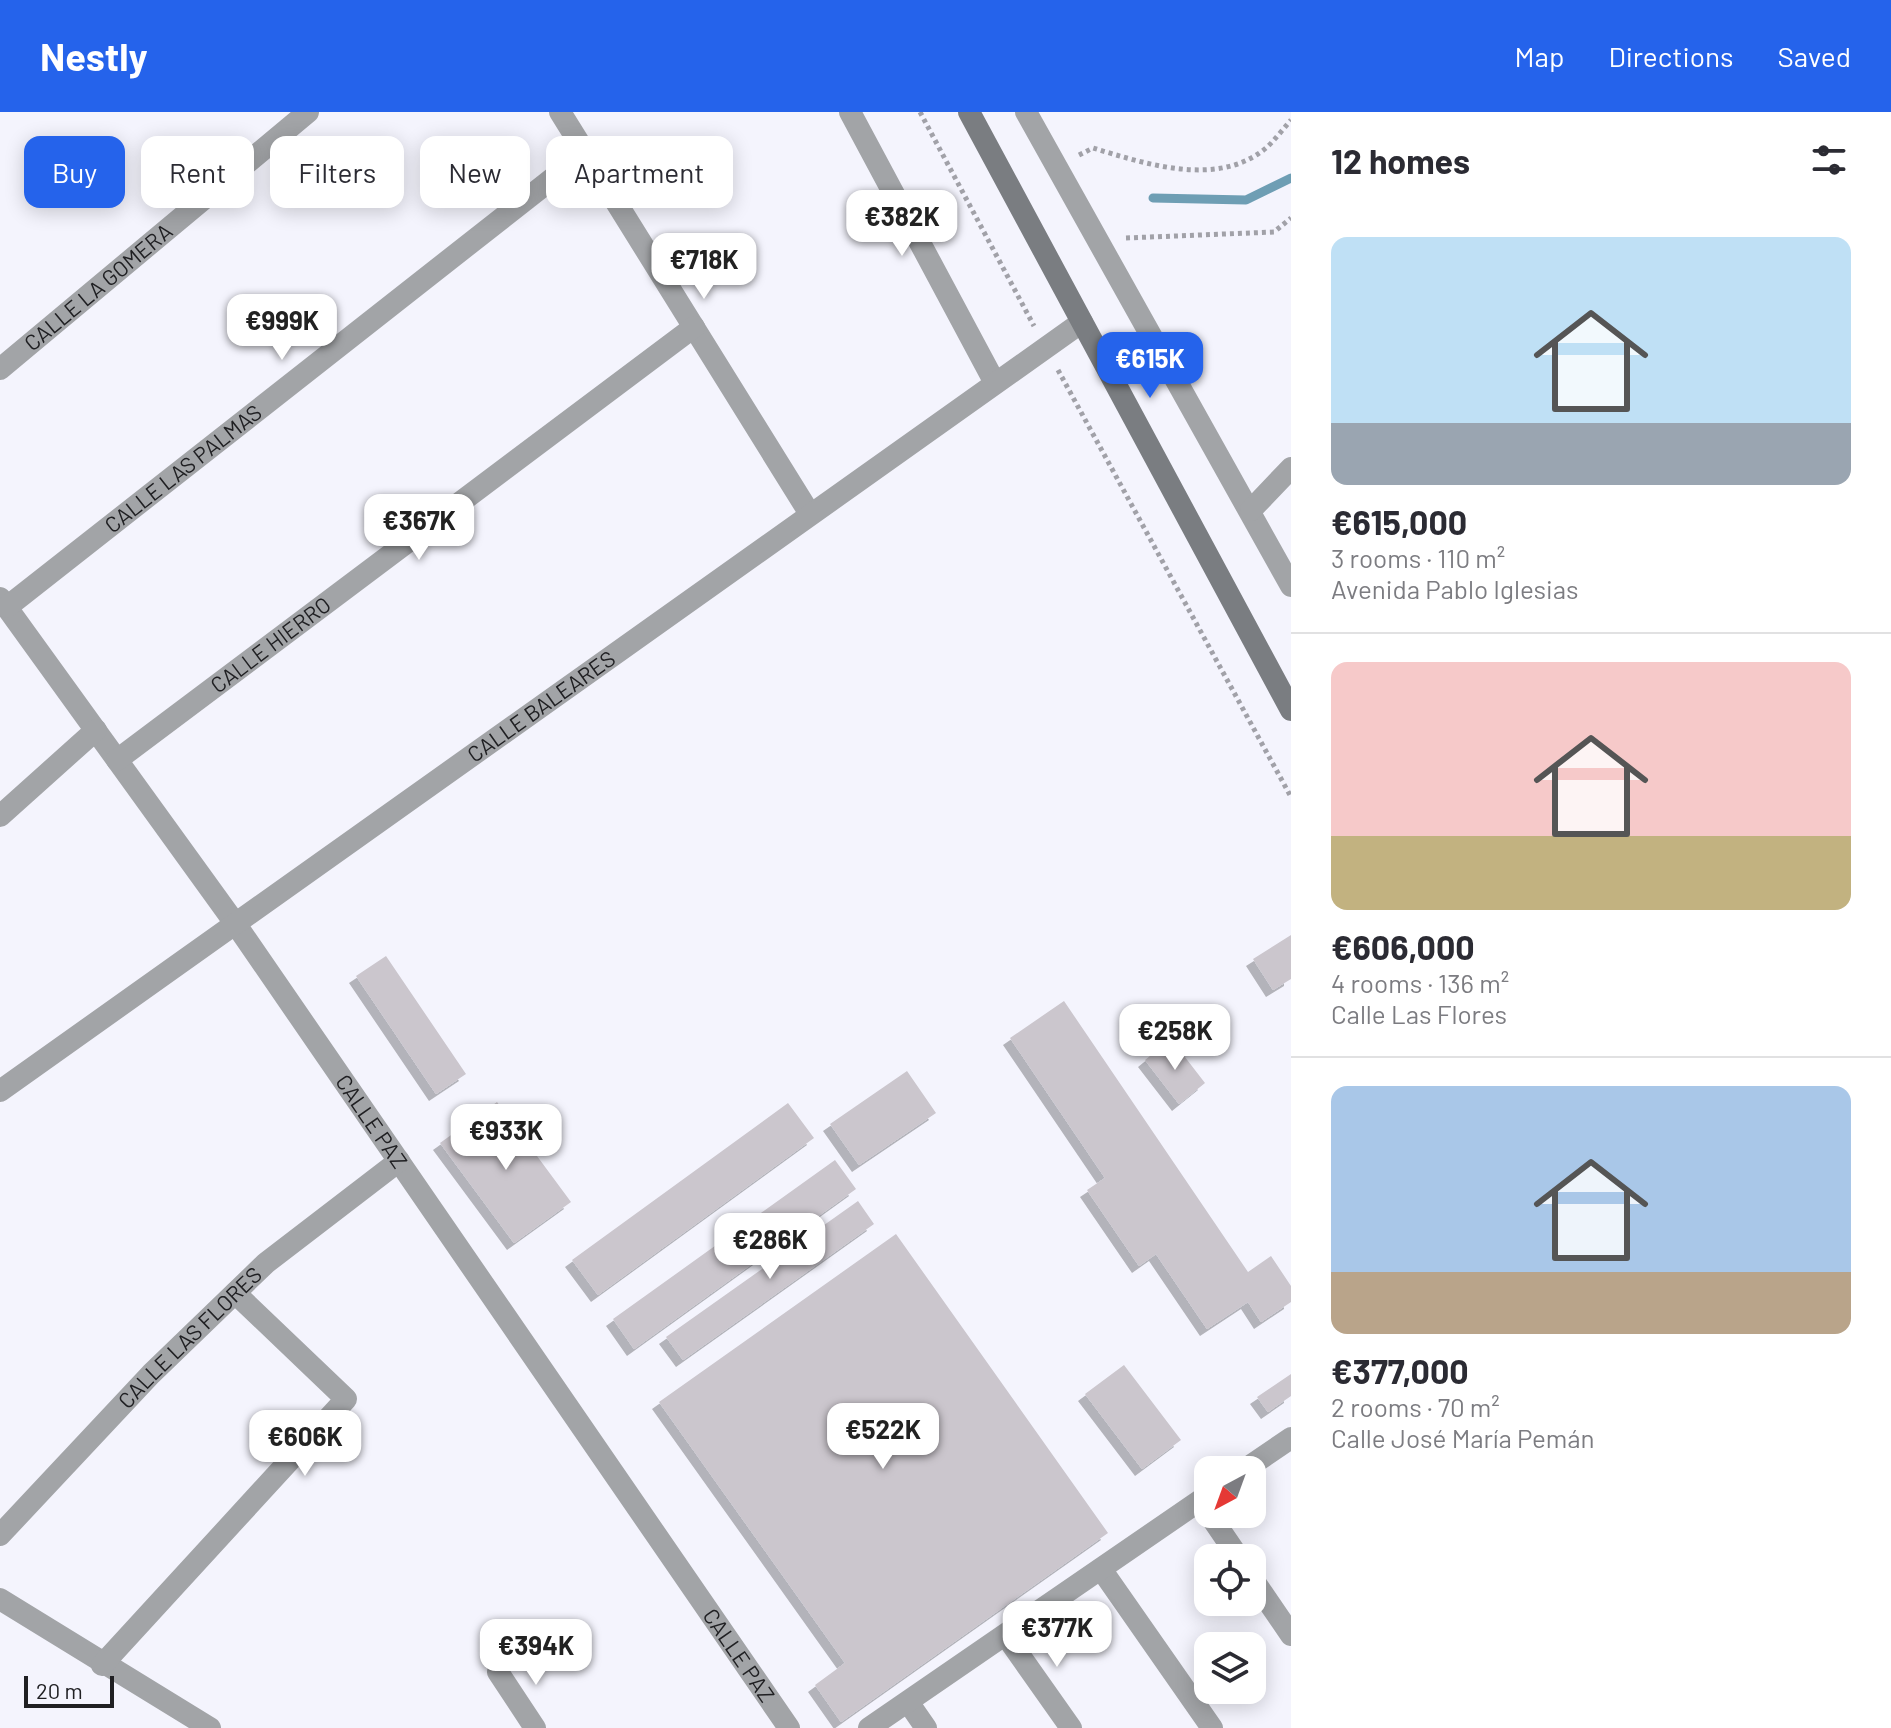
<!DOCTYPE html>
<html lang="en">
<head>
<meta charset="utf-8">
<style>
  body { margin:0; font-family:Barlow,sans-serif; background:#f7f7f7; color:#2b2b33; height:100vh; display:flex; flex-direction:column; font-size:30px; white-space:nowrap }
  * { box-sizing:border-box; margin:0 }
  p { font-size:26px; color:#7c7c81 }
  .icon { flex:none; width:44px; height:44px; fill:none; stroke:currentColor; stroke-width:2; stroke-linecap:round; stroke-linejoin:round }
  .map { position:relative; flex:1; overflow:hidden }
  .drawer { display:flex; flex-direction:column; background:#fff; width:600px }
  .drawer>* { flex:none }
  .hud { position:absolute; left:24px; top:24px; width:760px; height:72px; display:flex; gap:16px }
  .needle { width:52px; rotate:221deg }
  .controls { position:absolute; left:1194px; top:1344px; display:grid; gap:16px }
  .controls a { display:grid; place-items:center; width:72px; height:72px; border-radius:16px; background:#fff; box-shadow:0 4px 20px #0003; font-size:40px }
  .scale { position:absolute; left:24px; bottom:20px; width:90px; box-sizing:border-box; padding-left:8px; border:4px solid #202023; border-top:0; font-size:22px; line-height:28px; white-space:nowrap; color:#202023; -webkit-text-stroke:6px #f4f4fd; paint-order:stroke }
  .price { position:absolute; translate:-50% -68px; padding:0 18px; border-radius:16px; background:#fff; color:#222; font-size:26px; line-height:52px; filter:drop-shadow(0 2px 4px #0008) }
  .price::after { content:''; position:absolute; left:50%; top:48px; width:24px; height:18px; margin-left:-12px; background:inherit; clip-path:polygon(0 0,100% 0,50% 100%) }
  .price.active { background:#2563eb; color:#fff }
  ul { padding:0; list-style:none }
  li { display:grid; align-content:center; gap:16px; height:424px; padding:0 40px }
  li+li { border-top:2px solid #e1e1e2 }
  li span { display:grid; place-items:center; height:248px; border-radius:16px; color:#555 }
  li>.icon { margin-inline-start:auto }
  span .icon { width:144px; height:144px; fill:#fffc; stroke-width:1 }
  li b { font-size:34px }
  h2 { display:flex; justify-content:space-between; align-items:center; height:96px; padding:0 40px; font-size:34px }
  .tag { padding:0 28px; border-radius:16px; background:#fff; box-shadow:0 4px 20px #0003; font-size:28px; line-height:72px }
  .tag.active { background:#2563eb; color:#fff }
  header { display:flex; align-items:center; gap:48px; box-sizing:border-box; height:112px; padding:0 40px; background:#2563eb; color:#fff }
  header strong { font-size:38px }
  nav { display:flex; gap:44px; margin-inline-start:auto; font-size:28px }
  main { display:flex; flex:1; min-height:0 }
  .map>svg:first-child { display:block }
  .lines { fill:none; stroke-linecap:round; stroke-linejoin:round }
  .stream { stroke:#6e9eb4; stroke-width:9 }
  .building { fill:#cbc6cd; filter:url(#shadow) }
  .path { stroke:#a1a1a8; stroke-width:5; stroke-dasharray:4 4; stroke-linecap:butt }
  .minor { stroke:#a2a4a7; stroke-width:22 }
  .secondary { stroke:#7a7d81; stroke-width:22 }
  .labels { text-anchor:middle; stroke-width:8; stroke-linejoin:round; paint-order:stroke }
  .street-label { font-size:22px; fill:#202023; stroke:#f4f4fd }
</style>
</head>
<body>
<header>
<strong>Nestly</strong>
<nav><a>Map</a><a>Directions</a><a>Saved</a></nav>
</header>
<main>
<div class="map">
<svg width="1291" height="1616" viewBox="0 0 1291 1616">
  <defs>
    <filter id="shadow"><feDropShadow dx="-7" dy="7" stdDeviation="0" flood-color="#0004"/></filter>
  </defs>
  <rect width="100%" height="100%" fill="#f4f4fd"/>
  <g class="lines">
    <path class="stream" d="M1153,86l93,2 45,-22"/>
  </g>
  <path class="building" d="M1291,823v44l-18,11 -20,-31z
    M386,844l80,118 -30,20 -80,-118z
    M1064,889l184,271 23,-16 20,30v16l-30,20 -13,-20 -41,27 -51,-75 -17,12 -52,-76 18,-12 -95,-140z
    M1171,927l34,44 -26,21 -34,-44z
    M907,959l29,42 -77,52 -29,-41z
    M497,990l74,100 -57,41 -74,-100z
    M788,991l26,35 -216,157 -26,-35z
    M835,1048l21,29 -222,160 -21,-30z
    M858,1089l16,23 -191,136 -17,-23z
    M896,1122l212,299 -267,189 -26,-37 30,-22 -186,-261z
    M1124,1253l57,75 -39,29 -57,-75z
    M1291,1262v22l-23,16 -11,-15z"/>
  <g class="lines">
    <path class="path" d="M920,0l114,214
      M1079,43l14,-7c53,16 125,40 173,0 9,-8 17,-19 25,-28
      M1126,126l148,-6 17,-14
      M1058,258l233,427"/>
    <g class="minor">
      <path d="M560,0l250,402"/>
      <path d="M850,0l145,271"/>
      <path d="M1026,0l265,474"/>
      <path id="s1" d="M0,257l308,-257"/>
      <path d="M1251,398l40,-42"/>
      <path id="s2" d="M0,486l237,328 552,802"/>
      <path id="s3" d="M7,495l578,-454"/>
      <path id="s4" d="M117,648l577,-433"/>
      <path d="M0,704l96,-86"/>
      <path id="s5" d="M0,979l1082,-769"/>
      <path d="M1244,1358l47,-32"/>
      <path d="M1209,1402l30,44"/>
      <path id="s6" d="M0,1423l151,-161 115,-111 133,-102"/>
      <path d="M1101,1457l111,159"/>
      <path d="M1252,1466l39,57"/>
      <path d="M0,1487l210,129"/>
      <path d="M1006,1524l65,92"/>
      <path d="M102,1553l244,-266 -111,-106"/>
      <path d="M498,1560l37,56"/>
      <path d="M908,1590l18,26"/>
      <path d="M869,1616l339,-233"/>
    </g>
    <path class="secondary" d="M969,0l322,598"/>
  </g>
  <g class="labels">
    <g class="street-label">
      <text dy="8" stroke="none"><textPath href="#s1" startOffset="128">CALLE LA GOMERA</textPath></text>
      <text dy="8" stroke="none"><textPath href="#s3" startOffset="224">CALLE LAS PALMAS</textPath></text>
      <text dy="8" stroke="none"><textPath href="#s4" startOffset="192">CALLE HIERRO</textPath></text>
      <text dy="8" stroke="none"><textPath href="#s5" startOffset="664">CALLE BALEARES</textPath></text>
      <text dy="8" stroke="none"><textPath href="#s2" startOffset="642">CALLE PAZ</textPath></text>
      <text dy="8" stroke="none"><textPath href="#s6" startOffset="274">CALLE LAS FLORES</textPath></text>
      <text dy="8" stroke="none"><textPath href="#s2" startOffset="1290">CALLE PAZ</textPath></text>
    </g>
  </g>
</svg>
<div class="controls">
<a><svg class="needle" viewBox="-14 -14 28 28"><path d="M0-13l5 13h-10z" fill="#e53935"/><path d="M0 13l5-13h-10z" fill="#7c7c81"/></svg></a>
<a><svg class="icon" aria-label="locate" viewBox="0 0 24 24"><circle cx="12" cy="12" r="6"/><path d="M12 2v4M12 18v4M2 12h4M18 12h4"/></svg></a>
<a><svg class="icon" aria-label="layers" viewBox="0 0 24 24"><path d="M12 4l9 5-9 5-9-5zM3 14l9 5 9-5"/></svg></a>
</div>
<div class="scale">20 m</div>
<b class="price" style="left:902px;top:146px">€382K</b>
<b class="price" style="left:704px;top:189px">€718K</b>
<b class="price" style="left:282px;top:250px">€999K</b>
<b class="price active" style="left:1150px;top:288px">€615K</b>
<b class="price" style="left:419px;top:450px">€367K</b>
<b class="price" style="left:1175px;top:960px">€258K</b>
<b class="price" style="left:506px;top:1060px">€933K</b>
<b class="price" style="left:770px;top:1169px">€286K</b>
<b class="price" style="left:883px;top:1359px">€522K</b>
<b class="price" style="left:305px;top:1366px">€606K</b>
<b class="price" style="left:1057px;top:1557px">€377K</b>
<b class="price" style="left:536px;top:1575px">€394K</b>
<div class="hud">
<a class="tag active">Buy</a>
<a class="tag">Rent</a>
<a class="tag">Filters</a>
<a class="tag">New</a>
<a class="tag">Apartment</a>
</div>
</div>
<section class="drawer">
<h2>12 homes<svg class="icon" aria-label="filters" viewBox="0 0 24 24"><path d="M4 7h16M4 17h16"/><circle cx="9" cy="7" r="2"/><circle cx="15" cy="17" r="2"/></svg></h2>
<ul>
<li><span style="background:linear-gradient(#bfe0f5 75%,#9aa5b1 0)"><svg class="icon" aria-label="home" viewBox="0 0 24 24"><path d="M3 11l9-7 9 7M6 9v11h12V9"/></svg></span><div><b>€615,000</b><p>3 rooms · 110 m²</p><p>Avenida Pablo Iglesias</p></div></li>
<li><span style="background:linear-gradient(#f6c9c9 70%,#c2b280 0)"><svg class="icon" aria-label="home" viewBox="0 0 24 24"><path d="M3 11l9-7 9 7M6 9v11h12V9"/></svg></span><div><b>€606,000</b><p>4 rooms · 136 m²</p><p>Calle Las Flores</p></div></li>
<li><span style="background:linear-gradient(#a9c7e8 75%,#b9a48a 0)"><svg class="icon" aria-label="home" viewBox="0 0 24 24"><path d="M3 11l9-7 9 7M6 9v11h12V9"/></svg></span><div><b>€377,000</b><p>2 rooms · 70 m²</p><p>Calle José María Pemán</p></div></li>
</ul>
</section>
</main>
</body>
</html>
